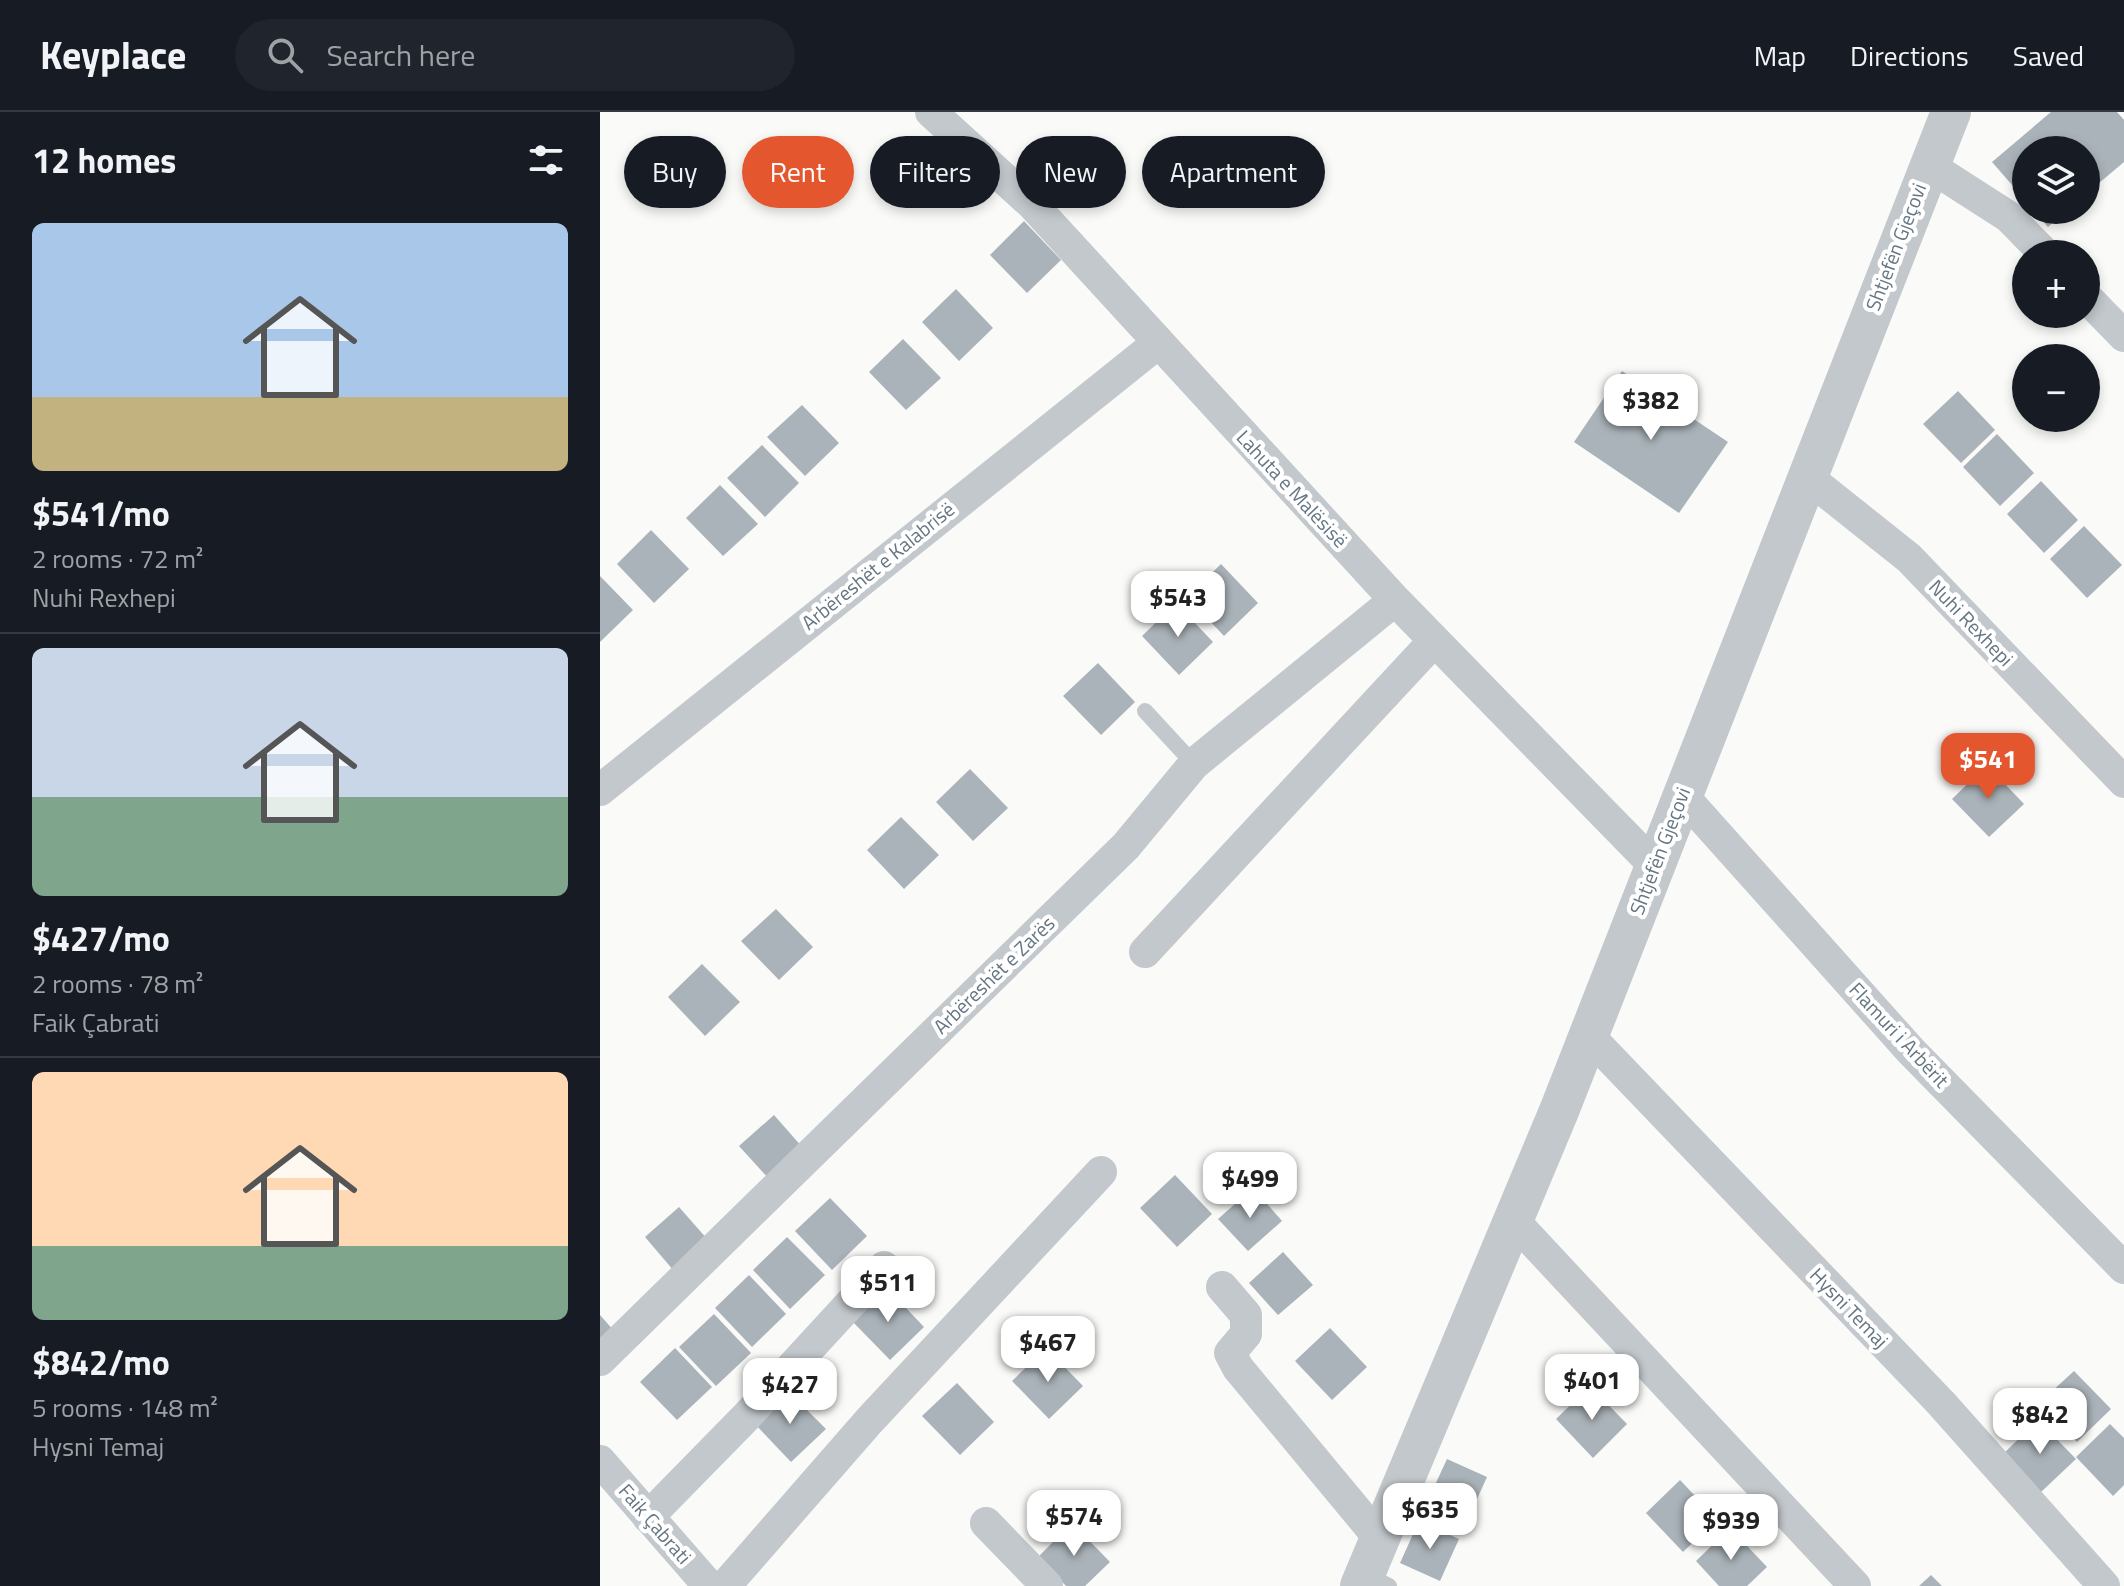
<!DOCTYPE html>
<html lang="en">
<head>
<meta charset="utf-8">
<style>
  body { margin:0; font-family:"Titillium Web",sans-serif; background:#20242c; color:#f1f3f6; height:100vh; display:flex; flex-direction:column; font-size:30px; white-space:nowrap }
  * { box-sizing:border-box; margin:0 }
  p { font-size:26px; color:#9ea1a6 }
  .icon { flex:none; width:44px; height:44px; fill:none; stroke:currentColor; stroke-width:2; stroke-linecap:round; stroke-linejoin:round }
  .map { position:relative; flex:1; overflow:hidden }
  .drawer { display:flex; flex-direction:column; background:#171b24; width:600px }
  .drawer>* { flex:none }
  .top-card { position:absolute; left:24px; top:24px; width:760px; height:72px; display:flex; gap:16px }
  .buttons { position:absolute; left:1412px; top:24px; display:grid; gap:16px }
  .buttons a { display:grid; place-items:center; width:88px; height:88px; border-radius:50%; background:#171b24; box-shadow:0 4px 12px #0003; font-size:40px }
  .price { position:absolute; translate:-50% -68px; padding:0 18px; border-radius:16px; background:#fff; color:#222; font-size:26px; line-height:52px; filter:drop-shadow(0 2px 4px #0008) }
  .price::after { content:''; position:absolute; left:50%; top:48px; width:24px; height:18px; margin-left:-12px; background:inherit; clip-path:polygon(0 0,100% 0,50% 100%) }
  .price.current { background:#e4572e; color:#fff }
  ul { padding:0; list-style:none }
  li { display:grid; align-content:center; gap:16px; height:424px; padding:0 32px }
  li+li { border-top:2px solid #363941 }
  li span { display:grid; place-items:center; height:248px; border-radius:12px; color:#555 }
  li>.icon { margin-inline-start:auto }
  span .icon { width:144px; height:144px; fill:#fffc; stroke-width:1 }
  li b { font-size:34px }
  h2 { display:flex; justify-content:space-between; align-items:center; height:96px; padding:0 32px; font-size:34px }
  .chip { padding:0 28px; border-radius:36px; background:#171b24; box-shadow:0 4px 12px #0003; font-size:28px; line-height:72px }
  .chip.current { background:#e4572e; color:#fff }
  header { display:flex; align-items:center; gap:48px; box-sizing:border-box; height:112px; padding:0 40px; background:#171b24; border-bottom:2px solid #363941 }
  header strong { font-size:38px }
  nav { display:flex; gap:44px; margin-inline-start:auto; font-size:28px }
  .search { width:560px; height:72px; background:#20242c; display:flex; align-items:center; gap:20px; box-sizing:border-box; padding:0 28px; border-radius:44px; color:#9ea1a6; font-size:30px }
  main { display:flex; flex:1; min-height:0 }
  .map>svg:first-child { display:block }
  .building { fill:#aab3b9 }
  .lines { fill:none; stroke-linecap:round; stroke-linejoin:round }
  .service { stroke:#c3c8cc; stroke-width:16 }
  .minor { stroke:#c3c8cc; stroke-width:32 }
  .tertiary { stroke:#c3c8cc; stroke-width:40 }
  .labels { text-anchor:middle; stroke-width:8; stroke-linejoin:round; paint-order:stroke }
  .street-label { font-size:20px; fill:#657683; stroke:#fff }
</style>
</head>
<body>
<header>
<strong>Keyplace</strong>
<div class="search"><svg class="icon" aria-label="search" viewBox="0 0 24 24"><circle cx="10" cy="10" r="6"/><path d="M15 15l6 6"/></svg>Search here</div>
<nav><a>Map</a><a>Directions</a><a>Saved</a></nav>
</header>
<main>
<section class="drawer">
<h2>12 homes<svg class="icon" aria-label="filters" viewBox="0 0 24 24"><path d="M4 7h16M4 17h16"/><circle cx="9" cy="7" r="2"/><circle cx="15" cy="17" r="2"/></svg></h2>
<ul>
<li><span style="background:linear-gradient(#a9c7e8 70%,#c2b280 0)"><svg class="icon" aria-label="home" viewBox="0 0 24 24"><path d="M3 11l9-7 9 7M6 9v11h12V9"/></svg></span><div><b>$541/mo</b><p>2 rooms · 72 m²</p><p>Nuhi Rexhepi</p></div></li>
<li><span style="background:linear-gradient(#c9d6e8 60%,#7fa58c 0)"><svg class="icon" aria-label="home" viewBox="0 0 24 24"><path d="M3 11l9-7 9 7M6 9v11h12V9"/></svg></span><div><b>$427/mo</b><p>2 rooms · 78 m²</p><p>Faik Çabrati</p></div></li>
<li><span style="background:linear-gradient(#ffd9b3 70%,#7fa58c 0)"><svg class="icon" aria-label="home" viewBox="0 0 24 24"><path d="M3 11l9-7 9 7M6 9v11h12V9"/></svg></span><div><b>$842/mo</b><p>5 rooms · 148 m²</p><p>Hysni Temaj</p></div></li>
</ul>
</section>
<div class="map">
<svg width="1524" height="1474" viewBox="0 0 1524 1474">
  <rect width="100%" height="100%" fill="#fafaf8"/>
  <path class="building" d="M1451,0h66l7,8v42l-38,32v-44h-60v51l-34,-39z
    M1433,98h34l-19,17z
    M424,109l37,39 -34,33 -37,-38z
    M356,177l37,39 -34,33 -37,-39z
    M303,227l38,39 -35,32 -37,-38z
    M1022,259l106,71 -49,71 -105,-71z
    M1358,279l37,39 -34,33 -38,-39z
    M202,293l37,38 -34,33 -38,-39z
    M1397,322l37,39 -34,33 -37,-39z
    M162,333l37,38 -34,34 -38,-39z
    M1441,369l37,39 -34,33 -37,-39z
    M120,373l38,39 -35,32 -37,-38z
    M1484,414l38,39 -35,33 -37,-39z
    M51,418l38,39 -35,34 -37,-39z
    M621,452l37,39 -34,33 -37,-39z
    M0,464l33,34 -33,32z
    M576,491l37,39 -34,33 -37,-39z
    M498,551l37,39 -34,33 -38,-39z
    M1387,653l37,39 -35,33 -37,-38z
    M370,657l38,39 -35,33 -37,-39z
    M301,705l38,38 -35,34 -37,-39z
    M176,797l37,38 -34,33 -38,-39z
    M102,852l38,38 -35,34 -37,-39z
    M174,1003l29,33 -34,31 -30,-33z
    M575,1063l37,39 -35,33 -37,-39z
    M653,1076l29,33 -34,30 -30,-32z
    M230,1086l37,38 -35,34 -37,-39z
    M79,1095l29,33 -34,31 -29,-34z
    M187,1125l38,38 -35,34 -37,-39z
    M683,1140l30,33 -35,30 -29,-32z
    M149,1163l37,39 -34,33 -37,-39z
    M287,1176l37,39 -34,33 -37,-38z
    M114,1202l37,39 -35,33 -37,-39z
    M0,1203l15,17 -15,13z
    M730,1216l37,39 -35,33 -37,-39z
    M75,1236l37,39 -35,33 -37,-38z
    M446,1236l37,38 -34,33 -37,-38z
    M1474,1259l37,38 -34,33 -38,-39z
    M357,1271l37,39 -34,33 -38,-39z
    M990,1274l37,38 -34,34 -37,-39z
    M188,1279l38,38 -35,33 -37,-39z
    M1438,1308l38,39 -35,33 -37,-39z
    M1510,1312l14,14v47l-11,11 -37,-39z
    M847,1347l40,18 -19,42 -40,-19z
    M1080,1368l37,39 -34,33 -37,-39z
    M819,1409l40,18 -19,42 -40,-18z
    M472,1411l38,39 -25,24h-19l-28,-29z
    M1130,1416l37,39 -20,19h-28l-23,-25z
    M1331,1463l11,11h-23z"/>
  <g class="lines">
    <path class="service" d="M545,599l49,53
      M766,1462l23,12"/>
    <path class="minor" d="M331,0l101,92 363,396 259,265
      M1328,53l81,52 36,37
      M1486,185l38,39
      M1206,364l103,82 215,224
      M0,678l558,-447
      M1082,683l229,256 213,217
      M545,840l289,-311
      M988,923l353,368 163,183
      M913,1108l342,366
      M622,1175l24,28v19l-16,19 8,15 142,171
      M0,1248l526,-514 68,-82 201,-164
      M0,1349l109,125
      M48,1405l98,-100 138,-150
      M386,1411l61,63
      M125,1474l144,-165 232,-249"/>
    <path class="tertiary" d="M760,1474l199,-475 392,-999"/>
  </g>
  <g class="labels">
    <g class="street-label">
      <text transform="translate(1296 135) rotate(-69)" y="7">Shtjefën Gjeçovi</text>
      <text transform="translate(692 377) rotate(47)" y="7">Lahuta e Malësisë</text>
      <text transform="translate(278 454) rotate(-39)" y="7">Arbëreshët e Kalabrisë</text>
      <text transform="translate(1371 511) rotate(46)" y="7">Nuhi Rexhepi</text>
      <text transform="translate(1060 739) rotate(-69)" y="7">Shtjefën Gjeçovi</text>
      <text transform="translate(394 863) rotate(-44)" y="7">Arbëreshët e Zarës</text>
      <text transform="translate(1299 923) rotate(47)" y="7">Flamuri i Arbërit</text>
      <text transform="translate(1249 1196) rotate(46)" y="7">Hysni Temaj</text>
      <text transform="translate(55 1412) rotate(49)" y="7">Faik Çabrati</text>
    </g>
  </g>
</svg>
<div class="buttons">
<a><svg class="icon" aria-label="layers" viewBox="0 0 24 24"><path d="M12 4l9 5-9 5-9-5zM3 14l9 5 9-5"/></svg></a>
<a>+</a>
<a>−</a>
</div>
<b class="price" style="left:1051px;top:330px">$382</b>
<b class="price" style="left:578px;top:527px">$543</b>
<b class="price current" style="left:1388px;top:689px">$541</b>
<b class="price" style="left:650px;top:1108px">$499</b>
<b class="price" style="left:288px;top:1212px">$511</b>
<b class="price" style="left:448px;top:1272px">$467</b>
<b class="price" style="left:992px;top:1310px">$401</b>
<b class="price" style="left:190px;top:1314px">$427</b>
<b class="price" style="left:1440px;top:1344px">$842</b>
<b class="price" style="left:830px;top:1439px">$635</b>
<b class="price" style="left:474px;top:1446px">$574</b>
<b class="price" style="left:1131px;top:1450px">$939</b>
<div class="top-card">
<a class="chip">Buy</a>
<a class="chip current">Rent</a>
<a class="chip">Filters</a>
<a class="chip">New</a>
<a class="chip">Apartment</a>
</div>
</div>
</main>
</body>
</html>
